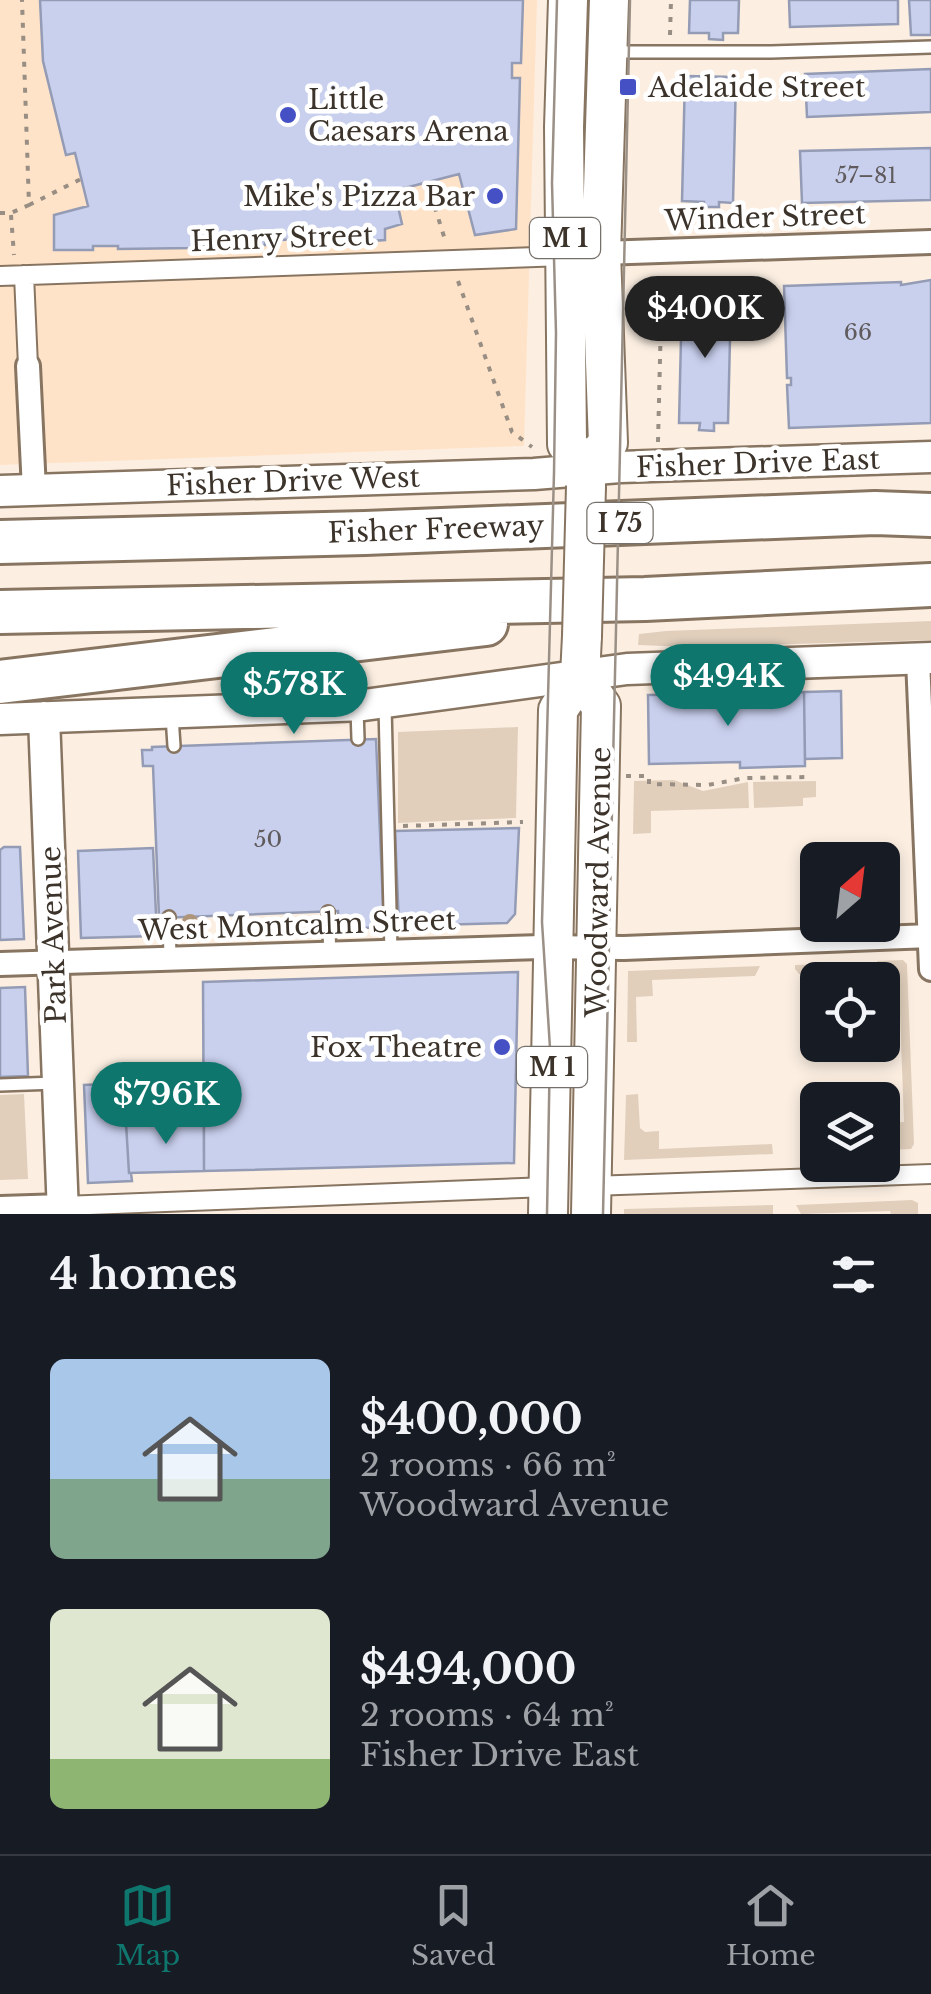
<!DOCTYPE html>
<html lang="en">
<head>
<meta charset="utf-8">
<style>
  body { margin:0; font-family:"Libre Baskerville",serif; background:#20242c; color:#f1f3f6; height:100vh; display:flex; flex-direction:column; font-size:38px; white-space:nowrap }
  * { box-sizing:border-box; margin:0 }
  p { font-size:32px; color:#9ea1a6 }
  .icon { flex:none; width:55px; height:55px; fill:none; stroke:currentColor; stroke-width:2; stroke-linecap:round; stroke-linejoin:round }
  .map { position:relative; height:1214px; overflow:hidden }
  .panel { display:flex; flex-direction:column; background:#171b24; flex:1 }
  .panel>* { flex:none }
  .needle { width:65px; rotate:28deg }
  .tools { position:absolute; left:800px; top:842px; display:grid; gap:20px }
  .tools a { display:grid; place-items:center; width:100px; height:100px; border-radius:15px; background:#171b24; box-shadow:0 5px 15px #0003; font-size:50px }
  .price { position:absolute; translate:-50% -85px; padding:0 22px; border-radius:35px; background:#0f766e; color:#fff; font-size:32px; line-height:65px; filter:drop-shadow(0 2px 5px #0008) }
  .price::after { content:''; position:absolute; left:50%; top:60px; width:30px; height:22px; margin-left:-15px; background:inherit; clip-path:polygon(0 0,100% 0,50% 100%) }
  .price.selected { background:#222; color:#fff }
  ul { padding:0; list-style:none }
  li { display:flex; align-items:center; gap:30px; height:250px; padding:0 50px }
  li span { display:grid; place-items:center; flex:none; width:280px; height:200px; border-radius:15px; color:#555 }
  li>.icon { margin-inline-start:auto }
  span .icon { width:120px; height:120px; fill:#fffc; stroke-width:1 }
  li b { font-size:42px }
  h2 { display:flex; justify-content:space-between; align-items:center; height:120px; padding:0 50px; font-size:42px }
  .dock { display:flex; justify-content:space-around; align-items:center; height:140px; border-top:2px solid #363941; background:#171b24; font-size:28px; color:#9ea1a6 }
  .dock a { display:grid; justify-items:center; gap:5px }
  .dock .selected { color:#0f766e }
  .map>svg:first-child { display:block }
  .built { fill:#ffe3c8 }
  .green { fill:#e1cfbc }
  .building { fill:#c9d0ee; stroke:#949bb4; stroke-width:2.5 }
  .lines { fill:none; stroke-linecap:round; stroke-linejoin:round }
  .service-casing { stroke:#887561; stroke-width:16 }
  .pedestrian-casing { stroke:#887561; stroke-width:22 }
  .minor-casing { stroke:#887561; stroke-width:28 }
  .tertiary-casing { stroke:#887561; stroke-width:35 }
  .primary-casing { stroke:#887561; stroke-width:42 }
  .motorway-casing { stroke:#887561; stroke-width:48 }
  .path { stroke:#988e83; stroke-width:4; stroke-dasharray:5 8; stroke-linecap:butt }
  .service { stroke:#fff; stroke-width:11 }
  .pedestrian { stroke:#fff; stroke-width:18 }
  .minor { stroke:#fff; stroke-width:22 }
  .tertiary { stroke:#fff; stroke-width:30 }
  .primary { stroke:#fff; stroke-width:38 }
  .motorway { stroke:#fff; stroke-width:42 }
  .tram { stroke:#9b9086; stroke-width:2.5 }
  .primary-bridge-casing { stroke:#887561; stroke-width:42; stroke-linecap:butt }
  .primary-bridge { stroke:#fff; stroke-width:38 }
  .tree { fill:#ae957a }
  .poi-dot { fill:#4650c5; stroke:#fff; stroke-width:4 }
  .labels { text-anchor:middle; stroke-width:9; stroke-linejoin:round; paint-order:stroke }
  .number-label { font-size:22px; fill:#5f5a5c }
  .shield { fill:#fff; stroke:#76706b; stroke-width:2.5 }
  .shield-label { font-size:25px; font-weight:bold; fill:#3c332b }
  .poi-label { font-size:28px; fill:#3c332b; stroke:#fff; text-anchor:start }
  .street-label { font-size:28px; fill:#3c332b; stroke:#fff }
</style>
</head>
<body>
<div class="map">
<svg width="931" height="1214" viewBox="0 0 931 1214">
  <rect width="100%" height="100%" fill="#fcefe2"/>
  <path class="built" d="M0,0h537l-13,446 -524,19z"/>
  <path class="green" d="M931,621v19l-242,7 -51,-2 1,-11 27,-3z
    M518,727l-2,91 -118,5v-91z
    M674,780l29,11 45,-9 1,26 -98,3v22l-18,1 1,-53z
    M816,781v16l-13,1v8l-49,2 -1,-26z
    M903,960l4,4 7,180 -3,5 -27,1 3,-27 17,-1 -5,-136h-16l-6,-25z
    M871,962l1,9 -73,3 -4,-5v-4z
    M760,966l-5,10 -103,4 1,16 -17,1 1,45h-10l1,-71z
    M24,1094l4,85 -28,1v-85z
    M638,1094l2,34 5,4 14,-1v18l113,-5 1,10 -149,6 2,-65z
    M912,1200l6,3v11h-27l-1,-3 -89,3 -5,-9z
    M773,1205v9h-149v-5z"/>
  <path class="building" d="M40,0h483l-2,63h-9v15h8l-4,151 -41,6 -16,-61 -54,14 3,11 -11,3 5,22 -17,5v11l-58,4 -2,-7 -27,7 -1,-5 -32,2v4l-61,2v-3h-12v4l-74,1v-3h-25v4h-39v-35l34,-9 -13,-53 -9,2 -23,-94z
    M690,0h49l-1,33h-15v7l-14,-1v-6h-20z
    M789,0h109v24l-108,3z
    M909,0h22v35h-20z
    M931,69v43l-124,5 -2,-43z
    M685,76l51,1 -3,126 -14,-1v5h-15v-5l-22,-1z
    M931,148v52l-129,3 -2,-52z
    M931,280v143l-142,5 -2,-43h4v-7h-4l-3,-92 117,-4v3z
    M682,296l49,1 -3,126h-14v8l-15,-1 1,-7h-21z
    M841,691l1,67 -37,1 -1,-67z
    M804,692l1,74 -65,2v-6l-91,2 -1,-69z
    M376,739l8,188 -45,2 -1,-18 -179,7 -6,-152h-10l-1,-16h10v-3z
    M519,828l-4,86 -8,9 -108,3 -4,-95z
    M4,847h16l4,92 -24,1v-90z
    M153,848l4,88 -76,2 -3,-87z
    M518,972l-4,191 -310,8 -1,-189z
    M25,987l3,89 -28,1v-89z
    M127,1083l-1,40 3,50h2l1,8 -44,2 -4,-98z
    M204,1121v50l-75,2 -3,-50z"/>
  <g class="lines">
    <g class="service-casing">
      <path id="service" d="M615,52h156l160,-5
        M385,706l6,246
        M357,709l1,30
        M172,716l2,30
        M328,912l2,42
        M169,917l1,42
        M0,1085l56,-2"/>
    </g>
    <g class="pedestrian-casing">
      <path id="pedestrian" d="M24,275l4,91
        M0,276l565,-20
        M591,1186l340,-12
        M63,1206l486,-19"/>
    </g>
    <g class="minor-casing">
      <path id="minor" d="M601,253l330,-11
        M28,366l6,124
        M918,659l13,310
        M0,964l542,-17 82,1 307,-12
        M0,1208l63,-2"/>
    </g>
    <g class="tertiary-casing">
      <path id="tertiary" d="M0,491l534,-17 86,-7 311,-10
        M44,717l19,497
        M0,719l364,-14 263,-36 304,-11"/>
    </g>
    <g class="primary-casing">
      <path id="primary" d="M568,0l-4,127 3,317 19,25v17
        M586,469l22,-26 -7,-190 8,-253
        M580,676l21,30 -10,508
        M548,1214l10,-504 22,-34 2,-40"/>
    </g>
    <g class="motorway-casing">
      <path id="motorway" d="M0,542l365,-9 510,-20 56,2
        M0,612l645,-13 286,-14
        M0,682l486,-58"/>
    </g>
    <path class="path" d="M670,35l1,-35
      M427,182l19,61
      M29,205l52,-26
      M0,213h11l18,-8 -7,-205
      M11,215l3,40
      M458,281l54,151 20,15
      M658,442l4,-166
      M626,776h23v8l59,1 37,-7 65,-1
      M403,826l120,-4"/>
    <use href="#service" class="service"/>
    <use href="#pedestrian" class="pedestrian"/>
    <use href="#minor" class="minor"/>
    <use href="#tertiary" class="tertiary"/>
    <use href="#primary" class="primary"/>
    <use href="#motorway" class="motorway"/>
    <path class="tram" d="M547,1214l3,-166 -8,-126 12,-449 2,-140 -4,-150 5,-183
      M603,1214l27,-1214"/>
    <g class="primary-bridge-casing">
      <path id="primary-bridge" d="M582,636l4,-150"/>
    </g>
    <use href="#primary-bridge" class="primary-bridge"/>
  </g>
  <circle class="tree" cx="190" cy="922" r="8"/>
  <g class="poi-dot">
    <rect x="618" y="77" width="20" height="20" rx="5"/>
    <circle cx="288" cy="115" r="10"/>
    <circle cx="495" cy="196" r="10"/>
    <circle cx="502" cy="1047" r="10"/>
  </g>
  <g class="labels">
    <g class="number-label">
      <text x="866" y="183">57–81</text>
      <text x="858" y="340">66</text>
      <text x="268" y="847">50</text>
    </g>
    <g class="shield">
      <rect x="530" y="218" width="70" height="40" rx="8"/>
      <rect x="587.5" y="503" width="65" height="40" rx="8"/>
      <rect x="517" y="1047" width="70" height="40" rx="8"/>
    </g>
    <g class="shield-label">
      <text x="565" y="247">M 1</text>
      <text x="620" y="532">I 75</text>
      <text x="552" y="1076">M 1</text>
    </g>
    <g class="poi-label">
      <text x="648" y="97">Adelaide Street</text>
      <text x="308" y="109">Little<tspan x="308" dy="32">Caesars Arena</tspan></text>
      <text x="475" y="206" text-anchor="end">Mike's Pizza Bar</text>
      <text x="482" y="1057" text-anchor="end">Fox Theatre</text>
    </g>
    <g class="street-label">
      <text transform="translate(765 217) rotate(-2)" y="10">Winder Street</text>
      <text transform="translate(282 238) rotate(-2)" y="10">Henry Street</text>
      <text transform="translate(758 463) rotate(-2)" y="10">Fisher Drive East</text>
      <text transform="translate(293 481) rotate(-2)" y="10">Fisher Drive West</text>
      <text transform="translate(436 529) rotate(-2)" y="10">Fisher Freeway</text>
      <text transform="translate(598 882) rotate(-89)" y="10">Woodward Avenue</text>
      <text transform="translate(297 925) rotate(-2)" y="10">West Montcalm Street</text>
      <text transform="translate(53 935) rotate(-92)" y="10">Park Avenue</text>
    </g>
  </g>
</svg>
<div class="tools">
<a><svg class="needle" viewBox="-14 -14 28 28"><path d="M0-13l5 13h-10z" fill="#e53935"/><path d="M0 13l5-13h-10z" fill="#9ea1a6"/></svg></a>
<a><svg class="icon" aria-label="locate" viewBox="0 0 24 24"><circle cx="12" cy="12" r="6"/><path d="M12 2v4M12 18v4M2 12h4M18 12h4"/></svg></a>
<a><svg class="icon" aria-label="layers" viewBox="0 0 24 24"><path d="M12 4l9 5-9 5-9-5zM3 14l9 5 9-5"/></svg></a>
</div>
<b class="price selected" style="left:705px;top:361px">$400K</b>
<b class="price" style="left:728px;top:729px">$494K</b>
<b class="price" style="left:294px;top:737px">$578K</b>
<b class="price" style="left:166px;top:1147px">$796K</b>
</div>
<section class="panel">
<h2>4 homes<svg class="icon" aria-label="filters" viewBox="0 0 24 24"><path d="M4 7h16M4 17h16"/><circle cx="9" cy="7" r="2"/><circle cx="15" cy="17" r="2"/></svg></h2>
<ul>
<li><span style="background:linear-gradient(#a9c7e8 60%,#7fa58c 0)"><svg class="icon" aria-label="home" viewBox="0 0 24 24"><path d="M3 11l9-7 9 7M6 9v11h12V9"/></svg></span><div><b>$400,000</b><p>2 rooms · 66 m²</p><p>Woodward Avenue</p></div></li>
<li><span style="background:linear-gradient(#dfe7d0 75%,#8fb573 0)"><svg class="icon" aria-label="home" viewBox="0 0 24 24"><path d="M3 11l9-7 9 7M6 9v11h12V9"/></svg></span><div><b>$494,000</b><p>2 rooms · 64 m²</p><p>Fisher Drive East</p></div></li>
</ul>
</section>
<nav class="dock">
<a class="selected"><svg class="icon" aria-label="map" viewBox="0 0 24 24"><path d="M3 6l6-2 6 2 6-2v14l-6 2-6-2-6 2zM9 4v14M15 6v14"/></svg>Map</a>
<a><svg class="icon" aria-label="saved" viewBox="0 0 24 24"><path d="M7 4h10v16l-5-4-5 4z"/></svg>Saved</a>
<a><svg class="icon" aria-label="home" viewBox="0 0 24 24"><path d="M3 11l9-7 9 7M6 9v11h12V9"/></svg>Home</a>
</nav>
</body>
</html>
